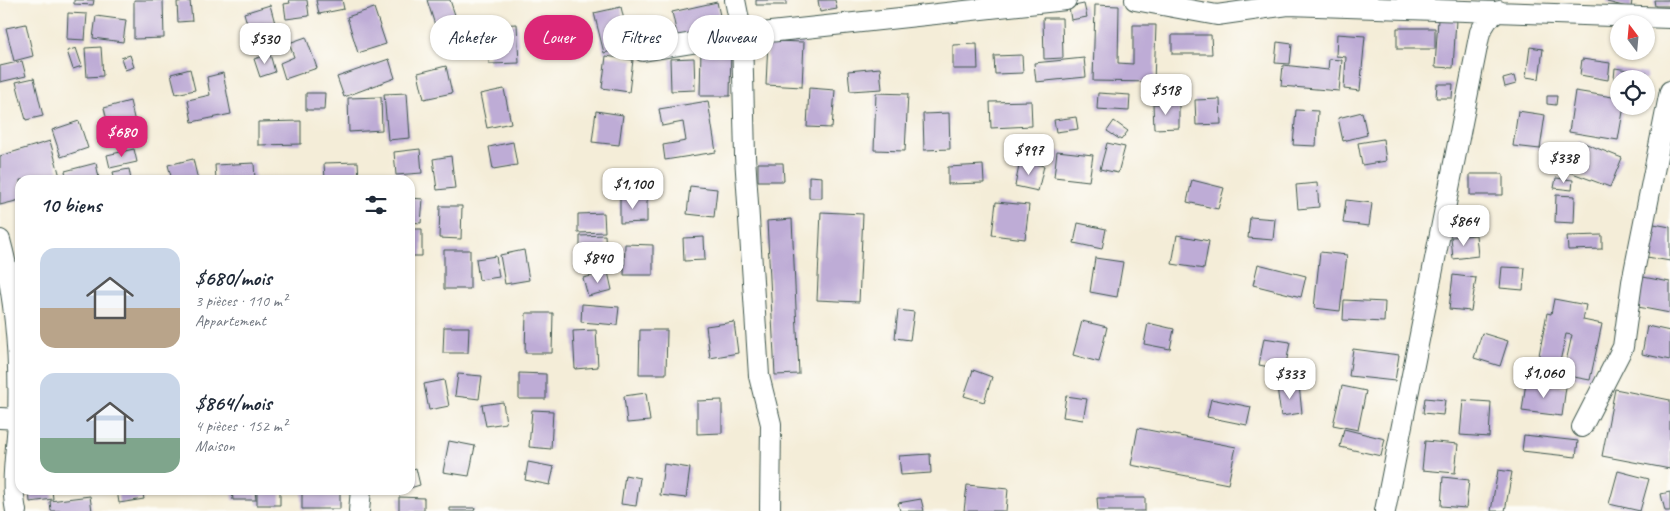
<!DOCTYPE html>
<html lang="fr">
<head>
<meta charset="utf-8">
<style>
  body { margin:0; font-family:Caveat,sans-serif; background:#f6f6f7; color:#1f2937; height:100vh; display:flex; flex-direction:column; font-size:19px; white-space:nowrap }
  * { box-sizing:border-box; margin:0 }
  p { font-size:16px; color:#747a83 }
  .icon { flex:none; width:28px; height:28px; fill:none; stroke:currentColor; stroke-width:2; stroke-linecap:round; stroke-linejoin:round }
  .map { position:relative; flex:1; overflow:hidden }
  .sheet { position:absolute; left:15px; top:175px; width:400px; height:320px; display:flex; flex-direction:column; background:#fff; border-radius:15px; box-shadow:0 1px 4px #0004 }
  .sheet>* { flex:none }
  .top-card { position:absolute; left:430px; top:15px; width:475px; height:45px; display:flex; gap:10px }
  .needle { width:32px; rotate:344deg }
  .tools { position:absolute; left:1610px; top:15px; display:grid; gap:10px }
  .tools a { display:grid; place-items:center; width:45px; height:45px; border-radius:50%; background:#fff; box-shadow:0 1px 4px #0004; font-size:25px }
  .price { position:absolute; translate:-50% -42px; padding:0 11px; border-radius:10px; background:#fff; color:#222; font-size:16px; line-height:32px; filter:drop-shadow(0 1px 2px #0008) }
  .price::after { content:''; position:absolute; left:50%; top:30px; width:15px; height:11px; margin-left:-8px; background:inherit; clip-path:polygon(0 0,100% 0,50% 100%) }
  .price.selected { background:#db2777; color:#fff }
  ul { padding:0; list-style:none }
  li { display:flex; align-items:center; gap:15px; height:125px; padding:0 25px }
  li span { display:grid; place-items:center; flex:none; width:140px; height:100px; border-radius:15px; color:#555 }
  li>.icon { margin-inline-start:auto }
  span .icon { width:60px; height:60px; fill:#fffc; stroke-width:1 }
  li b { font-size:21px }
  h2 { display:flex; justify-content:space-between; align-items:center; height:60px; padding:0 25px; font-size:21px }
  .chip { padding:0 18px; border-radius:22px; background:#fff; box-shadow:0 1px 4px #0004; font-size:18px; line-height:45px }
  .chip.selected { background:#db2777; color:#fff }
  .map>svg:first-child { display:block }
  .building { fill:#beacd6 }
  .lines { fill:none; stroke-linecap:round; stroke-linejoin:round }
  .minor-casing { stroke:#3f574d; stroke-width:22 }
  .minor { stroke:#fff; stroke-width:20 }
</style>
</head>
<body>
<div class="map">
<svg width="1670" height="511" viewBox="0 0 1670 511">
  <rect width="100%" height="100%" fill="#fdfcf7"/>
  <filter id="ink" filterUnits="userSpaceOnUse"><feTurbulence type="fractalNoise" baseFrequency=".02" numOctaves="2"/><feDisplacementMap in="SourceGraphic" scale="10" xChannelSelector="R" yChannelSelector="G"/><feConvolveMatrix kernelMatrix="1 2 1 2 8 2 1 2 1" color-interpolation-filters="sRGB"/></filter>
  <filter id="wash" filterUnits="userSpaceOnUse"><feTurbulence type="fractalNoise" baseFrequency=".0096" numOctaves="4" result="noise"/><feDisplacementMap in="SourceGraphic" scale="20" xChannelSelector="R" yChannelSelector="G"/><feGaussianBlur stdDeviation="1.12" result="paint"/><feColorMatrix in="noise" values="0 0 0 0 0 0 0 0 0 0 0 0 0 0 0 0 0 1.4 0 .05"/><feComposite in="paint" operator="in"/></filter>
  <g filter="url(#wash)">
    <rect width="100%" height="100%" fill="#f4edd8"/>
    <g id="blocks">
      <path class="building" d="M74,0h20l-1,5 -19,-1z
        M134,0h29l1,38 -30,1z
        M289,0h18l2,16 -23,3 -2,-15 6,-1z
        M316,0h26l2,9 -25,5z
        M427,0h23l6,18 -21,7z
        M756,0h30v5h-30z
        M818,0h17l2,9 -17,3z
        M1607,0h25l-1,8 -24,-6z
        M1654,0h16v6h-15z
        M190,1l2,20 -14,1 -1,-20z
        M717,2l6,27 -45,10 -6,-27z
        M1084,4l3,13 -16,3 -2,-13z
        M270,5l6,22 -26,7 -6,-21z
        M1095,5l24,1 -1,57 15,1v-39h23l-2,57 -61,-1z
        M621,7l9,39 -26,7 -10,-40z
        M374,8l12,36 -28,9 -11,-36z
        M68,13l19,1 -2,26 -18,-1z
        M96,16l30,4 -3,22 -30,-4z
        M1043,18h19l1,40 -19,1z
        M1438,19l18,1 -3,48 -18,-1z
        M648,21l5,17 -20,6 -5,-17z
        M26,24l7,32 -19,5 -8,-33z
        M517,24l2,39 -30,1 -1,-25 -9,1 -1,-14z
        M1397,28h38v21h-38z
        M1337,34l28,2 -5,55 -16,-2 2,-32 -10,-1z
        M1172,35h39l1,19h-40z
        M306,37l11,31 -32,11 -5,-16 14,-6 -5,-14z
        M768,41l36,1 -2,45 -36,-2z
        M1277,42l15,2 -2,20 -15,-1z
        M977,44l1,25h-25v-24z
        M101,47l2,29 -16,1 -2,-29z
        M1530,47l13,2 -4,30 -13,-2z
        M76,48l6,18 -9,3 -6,-18z
        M701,48h30l-1,48h-30z
        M270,54l5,18 -15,5 -6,-18z
        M130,55l4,12 -9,3 -4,-12z
        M1022,55l1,18 -28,1 -1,-18z
        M606,56l27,4 -4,32 -27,-4z
        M694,58l1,32 -24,1 -1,-32z
        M1084,58l2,19 -50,5 -2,-19z
        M389,59l6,19 -51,19 -7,-20z
        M1329,59l13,1 -3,31 -58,-5 2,-21 45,5z
        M1582,59l28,4 -2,17 -28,-5z
        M22,61l4,15 -26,6v-16z
        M446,66l6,27 -28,6 -6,-26z
        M880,68l2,21 -32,2 -2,-20z
        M1615,68l32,5 -1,6h-32z
        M190,69l5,21 -19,4 -5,-20z
        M223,73l8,41 -39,8 -4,-22 22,-5 -3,-18z
        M1514,76l2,8 -11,3 -2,-8z
        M34,78l9,38 -17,4 -10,-38z
        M1437,84h16l-1,14h-16z
        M809,88l26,2 -3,38 -25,-1z
        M504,89l7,34 -24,5 -7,-34z
        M1575,91l44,7v8h5l-6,34 -49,-8z
        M306,93h19l-1,17h-18z
        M407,93l3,45 -22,2 -4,-46z
        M876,93l32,1 -3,57 -31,-1z
        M1098,93l32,2 -1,16 -32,-2z
        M1547,96h10l-1,9 -9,-1z
        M381,97l1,33 -33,2 -1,-34z
        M1220,99l1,25 -25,1 -1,-25z
        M130,101l7,30 -26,6 -7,-29z
        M708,101l8,51 -51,8 -2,-15 23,-4 -3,-19 -21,4 -3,-17z
        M1031,101l1,25 -41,2 -1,-26z
        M1179,103v25l-25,1 -1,-25z
        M1296,110l22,1 -2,35 -23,-1z
        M596,111l27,4 -4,30 -27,-3z
        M1518,111l27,4 -5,34 -27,-3z
        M1362,112l5,23 -24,6 -5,-23z
        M949,113l1,36 -26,1 -1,-36z
        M1076,117l2,12 -22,3 -2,-12z
        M79,121l9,27 -27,9 -9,-27z
        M301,121v23l-43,1v-23z
        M1114,121l14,10 -7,9 -14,-9z
        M1383,139l3,22 -24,4 -4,-22z
        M50,141l11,39h-41v20l-20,5v-49z
        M1579,141l43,17 -12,29 -43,-16z
        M513,142l4,23 -24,4 -4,-22z
        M1107,143l18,4 -7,26 -18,-4z
        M134,149l3,13 -27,6 -3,-13z
        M420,149l2,24 -26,2 -2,-23z
        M1057,151l36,4 -4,26 -35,-4z
        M451,156l4,32 -18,2 -4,-31z
        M193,159l5,21h-26l-4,-15z
        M1020,161l24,5 -6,25 -23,-5z
        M358,162l1,18h-34l-1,-17z
        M96,163l3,15 -32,2 -2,-9z
        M254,163l1,17h-39l-1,-15z
        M758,163h25l1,18h-26z
        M983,165l1,18 -36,1v-17z
        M129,169l2,11h-16l-2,-8z
        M1470,174h33v21h-33z
        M809,176l13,1v21h-13z
        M1556,178l17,2 -1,10 -18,-2z
        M1192,180l32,8 -6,21 -31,-7z
        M1317,183l2,24 -21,2 -2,-24z
        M690,186l27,3 -3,28 -27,-3z
        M1556,195l19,1 -1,27 -19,-1z
        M620,197h27v25l-27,1z
        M410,198l13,1 -2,24 -11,-1z
        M1346,200l26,3 -3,23 -26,-3z
        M996,202l33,3 -4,34 -33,-4z
        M440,206h22l-1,33 -22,-1z
        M821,212l42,2 -4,88 -42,-2z
        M604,213l1,19 -27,1v-19z
        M1250,217l25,2 -2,21 -25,-2z
        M792,219l7,155 -24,1 -8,-154z
        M1078,223l28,6 -4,20 -28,-6z
        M1654,224l16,3v34l-23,-4z
        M410,229h12v27h-12z
        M605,235l1,19 -26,2v-20z
        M1177,235l32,6 -5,28 -32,-5z
        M1476,235l2,21 -25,3 -2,-22z
        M1602,235v14l-34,1 -1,-14z
        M704,237l1,23 -21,1 -1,-23z
        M625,244l28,1v30h-29z
        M444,250h26v39h-26z
        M524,250l5,30 -24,4 -5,-29z
        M1320,252l27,3 -7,56 -26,-3z
        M496,256l3,21 -20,3 -3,-21z
        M1095,258l28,4 -6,35 -27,-5z
        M1258,264l48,12 -5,21 -48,-12z
        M1502,267l23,1 -2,22 -23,-2z
        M608,272l4,18 -24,6 -5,-18z
        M1453,275l23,3 -5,33 -22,-2z
        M1643,277l27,5v31l-32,-6z
        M1554,299l32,6 -3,15 19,4 -12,56 -27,-5 9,-40 -6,-1 -10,46 -21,-4 12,-63 4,1z
        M1344,300l41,2 -1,20 -41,-2z
        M582,304l37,3 -2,18 -36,-3z
        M898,310l16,2 -4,28 -15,-2z
        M526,313h27l-1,40h-27z
        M1082,321l25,6 -8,35 -26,-7z
        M734,322l4,31 -28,5 -4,-32z
        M1148,323l26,6 -4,20 -26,-5z
        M1647,326l23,5v29l-28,-6z
        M444,327h25l-1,26h-25z
        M596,330l2,37 -23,2 -2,-38z
        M640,330h27l-1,44h-27z
        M1482,333l26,8 -8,25 -26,-8z
        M1264,338l26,4 -5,28 -26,-5z
        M1353,349l46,6 -4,26 -46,-5z
        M973,370l19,7 -8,25 -20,-6z
        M519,373l27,1v25h-27z
        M458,374l24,2 -3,23 -24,-3z
        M444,380l5,26 -20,4 -5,-26z
        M1526,382l40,5 -4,29 -40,-5z
        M1299,385l3,28 -21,3 -4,-29z
        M1342,386l24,5 -8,39 -25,-5z
        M1615,389l55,11v69l-68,-13z
        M646,393l4,28 -23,2 -3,-27z
        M1066,396l21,3 -4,21 -20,-3z
        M1425,398l20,2 -2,15 -20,-2z
        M1211,399l40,8 -4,18 -40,-8z
        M722,400v33l-25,1v-33z
        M1463,400l28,2 -2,35 -29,-2z
        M503,402l3,21 -20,3 -4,-21z
        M532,410l21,1 -2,38 -22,-2z
        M1138,428l98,19 -8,37 -97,-19z
        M1344,429l41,10 -4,17 -41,-9z
        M1524,435l54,6 -2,16 -54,-6z
        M449,441l26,5 -6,30 -26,-4z
        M1425,441l33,3 -3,29 -33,-3z
        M930,454l1,19 -30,2 -2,-19z
        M528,462l26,5 -4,18 -25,-5z
        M664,464l26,4 -4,30 -26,-3z
        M416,468l4,17 -10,3v-18z
        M1498,470l14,2 -7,39h-14z
        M1618,471l31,8 -9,32 -31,-7z
        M625,475l15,3 -4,28 -15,-2z
        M1443,477l26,3 -3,28 -25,-2z
        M967,485l41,4 -2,22h-42z
        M29,490h23l1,9 -23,3z
        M117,490h25l2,9 -25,4z
        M232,490h23l1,10h-23z
        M257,490h23v15h-23z
        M302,490h38v19h-38z
        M1670,492v19h-5l-4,-17z
        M90,496l2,15h-41l-1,-10z
        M399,497l25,1v13h-25z
        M1097,498h48v13h-47z
        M921,499l3,12h-24l-2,-8z
        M450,508h25l-1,3h-24z"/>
    </g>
  </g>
  <g filter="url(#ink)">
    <use href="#blocks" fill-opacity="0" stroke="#3f574d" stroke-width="1"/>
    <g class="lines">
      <g class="minor-casing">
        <path id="minor" d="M735,0l7,35 3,121 14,220 12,48 -1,87
          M1135,0l82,15 71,-10 382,13
          M643,51l99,-16 324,-35
          M0,240c16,59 20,118 18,179 -1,31 -8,62 -2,92
          M0,418l18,1
          M1582,427l41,-80 9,-65 38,-191
          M359,511l2,-21
          M1385,511l95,-479 8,-13 11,-8"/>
      </g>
      <use href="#minor" class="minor"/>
    </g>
  </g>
</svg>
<div class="tools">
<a><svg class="needle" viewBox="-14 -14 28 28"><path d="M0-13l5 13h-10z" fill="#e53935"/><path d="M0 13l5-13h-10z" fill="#747a83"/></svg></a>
<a><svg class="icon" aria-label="locate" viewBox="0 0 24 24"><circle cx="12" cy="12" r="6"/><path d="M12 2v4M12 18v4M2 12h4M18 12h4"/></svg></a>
</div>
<b class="price" style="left:265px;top:65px">$530</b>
<b class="price" style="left:1166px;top:116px">$518</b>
<b class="price selected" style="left:122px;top:158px">$680</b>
<b class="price" style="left:1029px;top:176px">$997</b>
<b class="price" style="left:1564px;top:184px">$338</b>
<b class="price" style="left:633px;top:210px">$1,100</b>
<b class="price" style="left:1464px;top:247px">$864</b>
<b class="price" style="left:598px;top:284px">$840</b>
<b class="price" style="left:1544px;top:399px">$1,060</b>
<b class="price" style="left:1290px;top:400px">$333</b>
<div class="top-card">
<a class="chip">Acheter</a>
<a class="chip selected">Louer</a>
<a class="chip">Filtres</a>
<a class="chip">Nouveau</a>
</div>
<section class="sheet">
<h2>10 biens<svg class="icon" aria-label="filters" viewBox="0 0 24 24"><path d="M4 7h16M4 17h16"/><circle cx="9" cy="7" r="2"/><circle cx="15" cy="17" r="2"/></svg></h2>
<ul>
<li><span style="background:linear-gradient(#c9d6e8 60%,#b9a48a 0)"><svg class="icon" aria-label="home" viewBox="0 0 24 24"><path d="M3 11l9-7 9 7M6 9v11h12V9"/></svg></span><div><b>$680/mois</b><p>3 pièces · 110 m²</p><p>Appartement</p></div></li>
<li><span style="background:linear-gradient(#c9d6e8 65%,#7fa58c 0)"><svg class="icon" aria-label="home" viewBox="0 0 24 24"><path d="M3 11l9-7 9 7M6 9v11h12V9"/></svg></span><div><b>$864/mois</b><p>4 pièces · 152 m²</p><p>Maison</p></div></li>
</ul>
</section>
</div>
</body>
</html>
